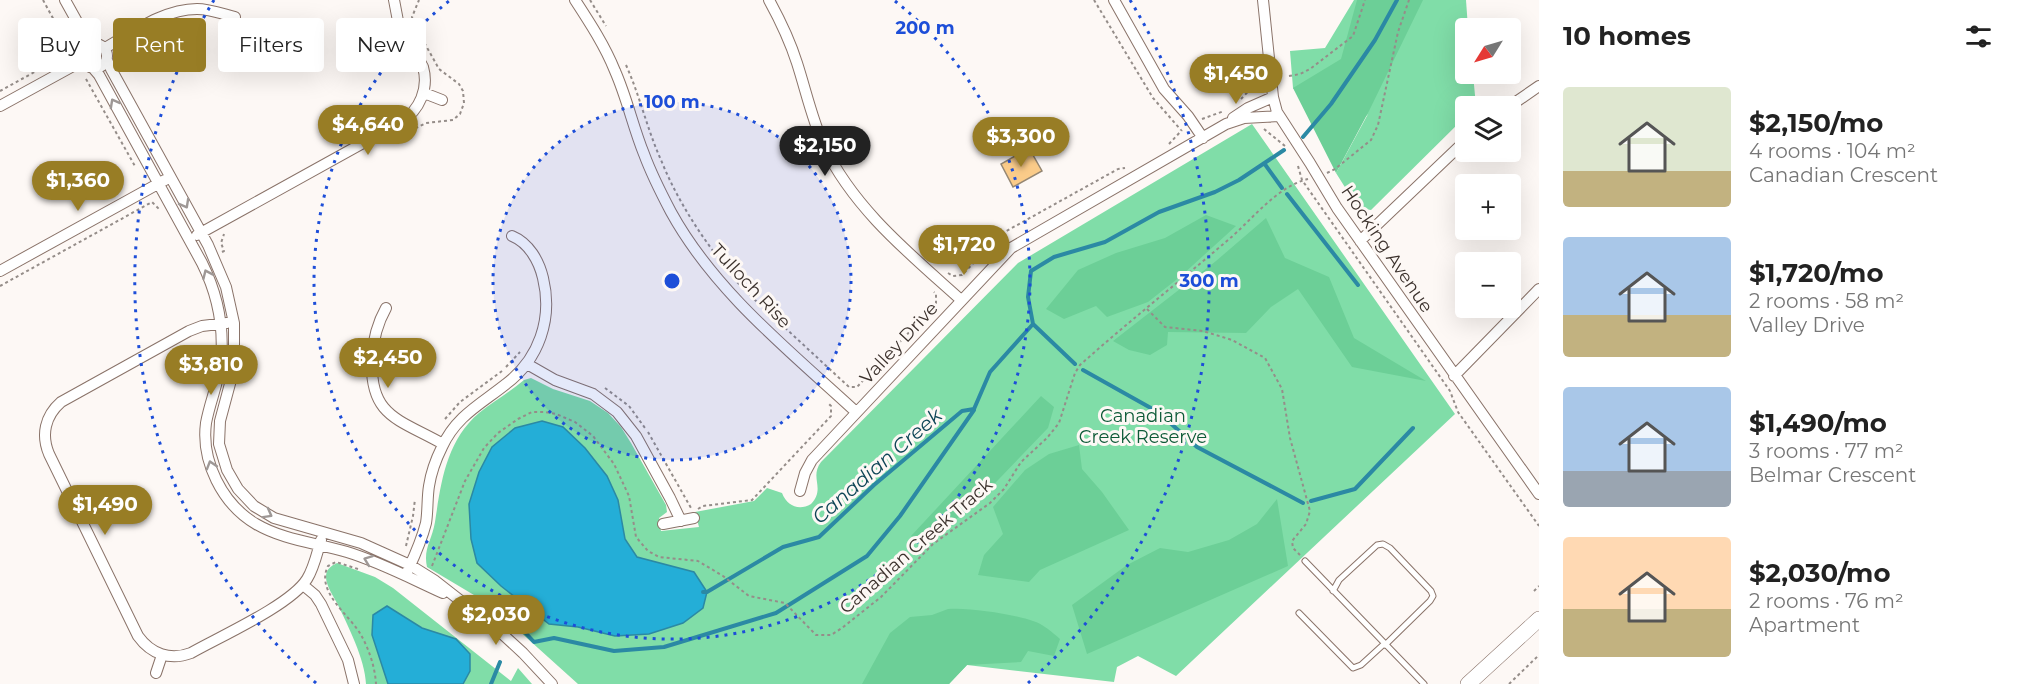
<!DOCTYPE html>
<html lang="en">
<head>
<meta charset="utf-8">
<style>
  body { margin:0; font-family:Montserrat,sans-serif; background:#f2f2f2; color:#222; height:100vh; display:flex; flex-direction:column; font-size:22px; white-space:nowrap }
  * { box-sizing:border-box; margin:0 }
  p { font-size:20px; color:#767676 }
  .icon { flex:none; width:33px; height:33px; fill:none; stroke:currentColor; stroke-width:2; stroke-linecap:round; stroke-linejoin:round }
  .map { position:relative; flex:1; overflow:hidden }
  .details { display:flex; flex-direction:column; background:#fff; width:480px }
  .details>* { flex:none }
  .hud { position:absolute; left:18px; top:18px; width:570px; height:54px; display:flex; gap:12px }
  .needle { width:39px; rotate:233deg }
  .tools { position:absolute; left:1455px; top:18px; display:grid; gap:12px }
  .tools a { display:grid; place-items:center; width:66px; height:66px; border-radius:6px; background:#fff; box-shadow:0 6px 24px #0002; font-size:30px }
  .price { position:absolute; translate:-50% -51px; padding:0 14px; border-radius:21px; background:#987d25; color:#fff; font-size:20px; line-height:39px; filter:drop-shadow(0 2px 3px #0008) }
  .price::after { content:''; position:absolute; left:50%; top:36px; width:18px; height:14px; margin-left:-9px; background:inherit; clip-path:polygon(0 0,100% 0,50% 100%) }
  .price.on { background:#222; color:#fff }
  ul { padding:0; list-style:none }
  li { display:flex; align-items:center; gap:18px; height:150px; padding:0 24px }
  li span { display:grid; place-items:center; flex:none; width:168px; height:120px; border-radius:6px; color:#555 }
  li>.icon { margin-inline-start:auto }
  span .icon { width:72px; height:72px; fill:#fffc; stroke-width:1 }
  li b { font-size:26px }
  h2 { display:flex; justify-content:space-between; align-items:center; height:72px; padding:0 24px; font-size:26px }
  .tag { padding:0 21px; border-radius:6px; background:#fff; box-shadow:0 6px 24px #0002; font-size:21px; line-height:54px }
  .tag.on { background:#987d25; color:#fff }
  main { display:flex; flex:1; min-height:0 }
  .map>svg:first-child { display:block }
  .green { fill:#80dda8 }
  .forest { fill:#6ccf97 }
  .water { fill:#24aed7; stroke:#2b89a4; stroke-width:1.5 }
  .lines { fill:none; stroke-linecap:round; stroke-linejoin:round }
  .stream { stroke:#2b89a4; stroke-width:4 }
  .building { fill:#facb89; stroke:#958773; stroke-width:1.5 }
  .lane-casing { stroke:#8a7369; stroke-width:7 }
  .street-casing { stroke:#8a7369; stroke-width:12 }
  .secondary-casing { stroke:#8a7369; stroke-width:16 }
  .path { stroke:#958d89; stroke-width:2; stroke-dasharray:3 3; stroke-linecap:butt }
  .lane { stroke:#fff; stroke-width:5 }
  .street { stroke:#fff; stroke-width:10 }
  .secondary { stroke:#fff; stroke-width:15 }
  .oneway { stroke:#9e9896 }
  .ring { fill:none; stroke:#1d4ed8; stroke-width:3; stroke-dasharray:3 6 }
  .labels { text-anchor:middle; stroke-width:6; stroke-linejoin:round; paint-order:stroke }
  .street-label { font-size:18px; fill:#3c322d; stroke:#fdf8f5 }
  .park-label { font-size:18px; fill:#0d5a37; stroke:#fdf8f5 }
  .water-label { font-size:20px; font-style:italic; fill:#0f4657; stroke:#fdf8f5 }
  .centre { fill:#1d4ed8; stroke:#fdf8f5; stroke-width:3 }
  .ring-label { font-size:18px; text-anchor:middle; font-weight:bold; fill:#1d4ed8; stroke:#fdf8f5; stroke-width:6; stroke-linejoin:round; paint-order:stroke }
</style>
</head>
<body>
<main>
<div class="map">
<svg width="1539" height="684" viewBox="0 0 1539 684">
  <rect width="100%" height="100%" fill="#fdf8f5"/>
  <path class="green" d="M1354,0h112l2,28h-2v46h7l3,32h-10l-1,11 -94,93 -13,-2 -22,-35 32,-59 -31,32 -44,-58 -3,-37 35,-3z
    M1252,124l203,290 -279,262 -38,-20 -21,11 -3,15 -147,-17 -18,19h-371l-89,-80 -62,-37c-4,-18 5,-27 8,-45 6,-39 11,-81 44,-109 15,-12 31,-21 45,-33l7,-2 22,11 37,12 18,12 13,14 10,16 35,62 1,7 -8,6 2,13 38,-4 -4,-15 59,-11 13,-13 15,5c5,13 17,18 29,11 15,-16 -2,-26 10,-42l197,-199z
    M337,563l38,14 18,11 118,93 7,-13 14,16h-166c-1,-25 -18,-58 -29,-81 -4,-7 -11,-18 -11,-26 0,-8 5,-11 11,-14z"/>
  <path class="forest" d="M1357,0h66l-54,111 -33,62 -43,-85 48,-29z
    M1206,215l30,11 -55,50 -33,26 -41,15 -11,-11 -32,13 -18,-10 32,-39 38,-17 49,-15z
    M1266,218l19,40 44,19 25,61 72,43 -74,-14 -54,-78 -27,18 -25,26 -78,-1 -1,13 -17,10 -21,-5 -16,-9 103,-80z
    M1041,396l13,11 -6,21 -74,77 -51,40 -12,-9z
    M1079,445l3,24 20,23 27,38 -89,40 -11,12 -51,-7 6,-20 19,-21 -10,-27 32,-37 24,-16z
    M1277,499l11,67 -201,88 -15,-49 55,-40 33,-17 28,4 41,-12 28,-16z
    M948,609c20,-2 65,5 85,12 10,3 19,11 27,18l-6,17 -26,-5 -7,11 -54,3 -18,19h-87l28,-51 20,-16 22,-2z"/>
  <path class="water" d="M542,421l21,6 22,21 22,28 11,24 7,39 12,18 57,15 13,20 -4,16 -20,15 -34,11 -34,2 -37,-9 -29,-3 -48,-38 -24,-23 -6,-24 -2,-35 10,-32 13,-25 23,-19z
    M387,606l35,22 34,11 14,15v17l-7,13h-75l-16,-49 1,-20z"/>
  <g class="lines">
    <path class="stream" d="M1303,137l28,-33 44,-64 22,-40
      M1264,163l18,25
      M1287,194l71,91
      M1033,324l42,40
      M1083,370l75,42 39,35 106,56
      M1311,501l44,-12 58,-61
      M703,592h4l76,-45 36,-10 55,-52 88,-74 12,-2 16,-37 43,-48 -5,-27 3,-26 23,-14 51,-15 54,-30 56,-20 24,-12 45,-30
      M521,628l13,14 20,-4 60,13 50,-4 112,-34 91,-57 33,-40 74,-106
      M491,684l9,-22"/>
  </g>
  <path class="building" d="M1029,148l13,23 -29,16 -12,-23z"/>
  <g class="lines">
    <g class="lane-casing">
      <path id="lane" d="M1305,561l119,123
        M1333,591l6,-11 38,-35 6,-1 7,4 41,43 2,5 -3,5 -45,44
        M1299,613l54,55 8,-3 23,-21"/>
    </g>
    <g class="street-casing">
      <path id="street" d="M65,0l25,45
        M575,0c15,23 30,46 40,71 12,27 18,56 29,83 7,19 17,39 27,58 44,80 119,139 185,200
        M769,0c11,20 21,41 28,63 9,28 15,56 27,83 30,63 86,108 137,154
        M1114,0l50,89 24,27 15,22
        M1263,0l10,97 4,15 33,51 27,45 202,286
        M83 56a12 12 0 1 1 24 0a12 12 0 1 1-24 0Z
        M105,48c28,-16 59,-39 92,-39 12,0 26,5 38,8
        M107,60l4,9 97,176 18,42 8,36v32l-3,25 -11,41 -1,23 8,26 11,19 16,17 20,12 87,25 49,22 24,15 64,50 25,23 29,31
        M93,68l6,7 103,188c15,30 22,64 19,97 -2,22 -11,41 -15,63 -5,38 16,81 50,101 27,16 61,19 91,28 33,10 65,27 96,41
        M424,93l18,7
        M0,106l84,-46
        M1510,106l29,-20
        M1233,118l15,-10 25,-11
        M197,235l204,-113c19,-12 28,-34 22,-55l-25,-46 -4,-21
        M1360,241l106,-101
        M0,271l165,-91
        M386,308c-9,16 -13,32 -14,50 -3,59 27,61 71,86
        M227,323l-25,3 -13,5 -128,71c-16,14 -20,33 -12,52l89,182c13,18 32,25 53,17 28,-16 100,-48 116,-74 7,-11 10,-26 14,-39
        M527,364l28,16 38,14 24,18 19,24 34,62 11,23
        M1454,376l85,-87
        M800,491l5,-18 7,-13 199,-212 215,-124 18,-6 35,-2
        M663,524l31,-6
        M408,570c7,-15 14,-31 18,-47 2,-12 1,-25 3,-37 2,-13 7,-27 13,-39 14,-31 39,-43 64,-63 33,-25 47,-65 37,-106 -4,-17 -14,-35 -31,-42
        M303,585l12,10 6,9 27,56 6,24
        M156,673l6,-18"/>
    </g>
    <g class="secondary-casing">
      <path id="secondary" d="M1468,684l71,-65"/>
    </g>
    <path class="path" d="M43,0l29,53
      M590,0l16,26
      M1094,0l59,98 28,32
      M414,25l-2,-8 7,-17
      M626,65c14,31 21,64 35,95 17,42 41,78 69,113
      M1289,76l11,-2 10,-5 43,-33 12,-36
      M86,79l50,89
      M0,91l71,-39
      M1241,99l19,-20
      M1202,119l22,-8
      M1264,129l21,17
      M410,131l16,-8 27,-3 7,-6 4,-11 -1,-12 -4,-7 -20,-15 -19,-34
      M1169,144l13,-14
      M1298,166l4,14 148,211 8,21 81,114
      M1327,173l8,-4 36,-29 7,-15 20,-93 11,-32
      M222,252l2,-1 -3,-8 3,-9
      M948,273l5,3 9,-1 39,-41 117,-65 7,-1
      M733,278l22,22 94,87h8l79,-83v-10l-2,-2
      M0,286l152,-84 7,7
      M1147,309l18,18 38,4 29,9 33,18 17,31 8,49 20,73 -4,13 -14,17 1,7 7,7
      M506,367l14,-15
      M605,388l24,18 16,22
      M445,419l15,-17 42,-31
      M648,432l43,76
      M698,509l5,-3 49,-6 79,-84v-10l-2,-2
      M406,546l7,-30 2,-17
      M432,566l33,-85 19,-33 14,-15 20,-14 14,-7h13l11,2 19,8 18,14 21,28 15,32 7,41 12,14 11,6 39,4 25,15 26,20 36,7 31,32h15l11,-7 39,-31 52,-53 57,-41 14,-14 17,-27 26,-24 12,-15 16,-50 5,-8c48,-43 99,-83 148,-125 24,-20 48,-53 80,-61
      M358,569l-22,-7 -8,4c-13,26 22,49 33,69 8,14 14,32 15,49
      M1534,591l5,-5
      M1509,684l30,-29"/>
    <use href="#lane" class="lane"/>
    <use href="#street" class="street"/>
    <use href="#secondary" class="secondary"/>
  </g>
  <defs><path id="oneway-chevron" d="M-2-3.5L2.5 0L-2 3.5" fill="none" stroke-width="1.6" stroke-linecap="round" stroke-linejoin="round" transform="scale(1.5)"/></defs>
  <g class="oneway">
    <use href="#oneway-chevron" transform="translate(114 103) rotate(-119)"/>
    <use href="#oneway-chevron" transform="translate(185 204) rotate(61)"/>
    <use href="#oneway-chevron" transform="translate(207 274) rotate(-114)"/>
    <use href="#oneway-chevron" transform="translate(211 465) rotate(-107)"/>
    <use href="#oneway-chevron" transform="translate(268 514) rotate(29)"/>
    <use href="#oneway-chevron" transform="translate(368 560) rotate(-159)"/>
  </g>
  <circle cx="672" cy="281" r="179" fill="#1d4ed8" fill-opacity=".12"/>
  <g class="ring">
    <circle cx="672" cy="281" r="179"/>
    <path d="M895 1A358 358 0 1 1 449 1"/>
    <path d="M316 683A537 537 0 0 1 214 0M1130 0A537 537 0 0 1 1028 683"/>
  </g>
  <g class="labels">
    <g class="street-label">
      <text transform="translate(1387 249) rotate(56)" y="6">Hocking Avenue</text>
      <text transform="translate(751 286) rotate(47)" y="6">Tulloch Rise</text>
      <text transform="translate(899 343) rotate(-47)" y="6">Valley Drive</text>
      <text transform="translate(916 546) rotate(-41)" y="6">Canadian Creek Track</text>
    </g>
    <g class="park-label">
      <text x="1143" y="422">Canadian<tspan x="1143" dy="21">Creek Reserve</tspan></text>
    </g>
    <g class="water-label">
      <text transform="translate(877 466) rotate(-41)" y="7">Canadian Creek</text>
    </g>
  </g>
  <circle cx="672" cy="281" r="9" class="centre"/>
  <g class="ring-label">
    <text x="925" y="34">200 m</text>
    <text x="672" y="108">100 m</text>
    <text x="1209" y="287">300 m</text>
  </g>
</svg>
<div class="tools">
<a><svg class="needle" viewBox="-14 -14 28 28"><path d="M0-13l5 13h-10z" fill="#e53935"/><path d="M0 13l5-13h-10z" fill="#767676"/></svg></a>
<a><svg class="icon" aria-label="layers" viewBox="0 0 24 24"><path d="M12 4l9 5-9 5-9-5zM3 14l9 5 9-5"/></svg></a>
<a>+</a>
<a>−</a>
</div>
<b class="price" style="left:1236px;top:105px">$1,450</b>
<b class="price" style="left:368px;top:156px">$4,640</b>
<b class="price" style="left:1021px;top:168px">$3,300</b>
<b class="price on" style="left:825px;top:177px">$2,150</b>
<b class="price" style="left:78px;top:212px">$1,360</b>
<b class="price" style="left:964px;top:276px">$1,720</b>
<b class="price" style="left:388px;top:389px">$2,450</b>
<b class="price" style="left:211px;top:396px">$3,810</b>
<b class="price" style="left:105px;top:536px">$1,490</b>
<b class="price" style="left:496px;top:646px">$2,030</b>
<div class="hud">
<a class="tag">Buy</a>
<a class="tag on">Rent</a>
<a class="tag">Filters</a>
<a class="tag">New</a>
</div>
</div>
<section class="details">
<h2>10 homes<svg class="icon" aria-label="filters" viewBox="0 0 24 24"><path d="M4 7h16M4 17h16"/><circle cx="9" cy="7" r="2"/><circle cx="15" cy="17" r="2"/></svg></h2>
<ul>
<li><span style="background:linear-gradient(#dfe7d0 70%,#c2b280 0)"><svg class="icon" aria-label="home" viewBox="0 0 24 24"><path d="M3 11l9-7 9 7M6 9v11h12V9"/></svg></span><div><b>$2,150/mo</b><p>4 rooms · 104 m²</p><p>Canadian Crescent</p></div></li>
<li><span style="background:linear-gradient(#a9c7e8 65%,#c2b280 0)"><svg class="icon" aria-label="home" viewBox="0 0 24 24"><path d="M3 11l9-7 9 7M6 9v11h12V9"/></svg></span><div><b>$1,720/mo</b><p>2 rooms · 58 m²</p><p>Valley Drive</p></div></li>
<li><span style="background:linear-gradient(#a9c7e8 70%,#9aa5b1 0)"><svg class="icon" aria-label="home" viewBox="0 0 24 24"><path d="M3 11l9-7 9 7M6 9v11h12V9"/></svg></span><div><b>$1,490/mo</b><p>3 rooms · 77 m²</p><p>Belmar Crescent</p></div></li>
<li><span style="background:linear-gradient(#ffd9b3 60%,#c2b280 0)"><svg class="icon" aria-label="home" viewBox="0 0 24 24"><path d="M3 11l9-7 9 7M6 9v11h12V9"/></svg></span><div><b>$2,030/mo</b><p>2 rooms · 76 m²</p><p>Apartment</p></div></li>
</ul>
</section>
</main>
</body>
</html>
